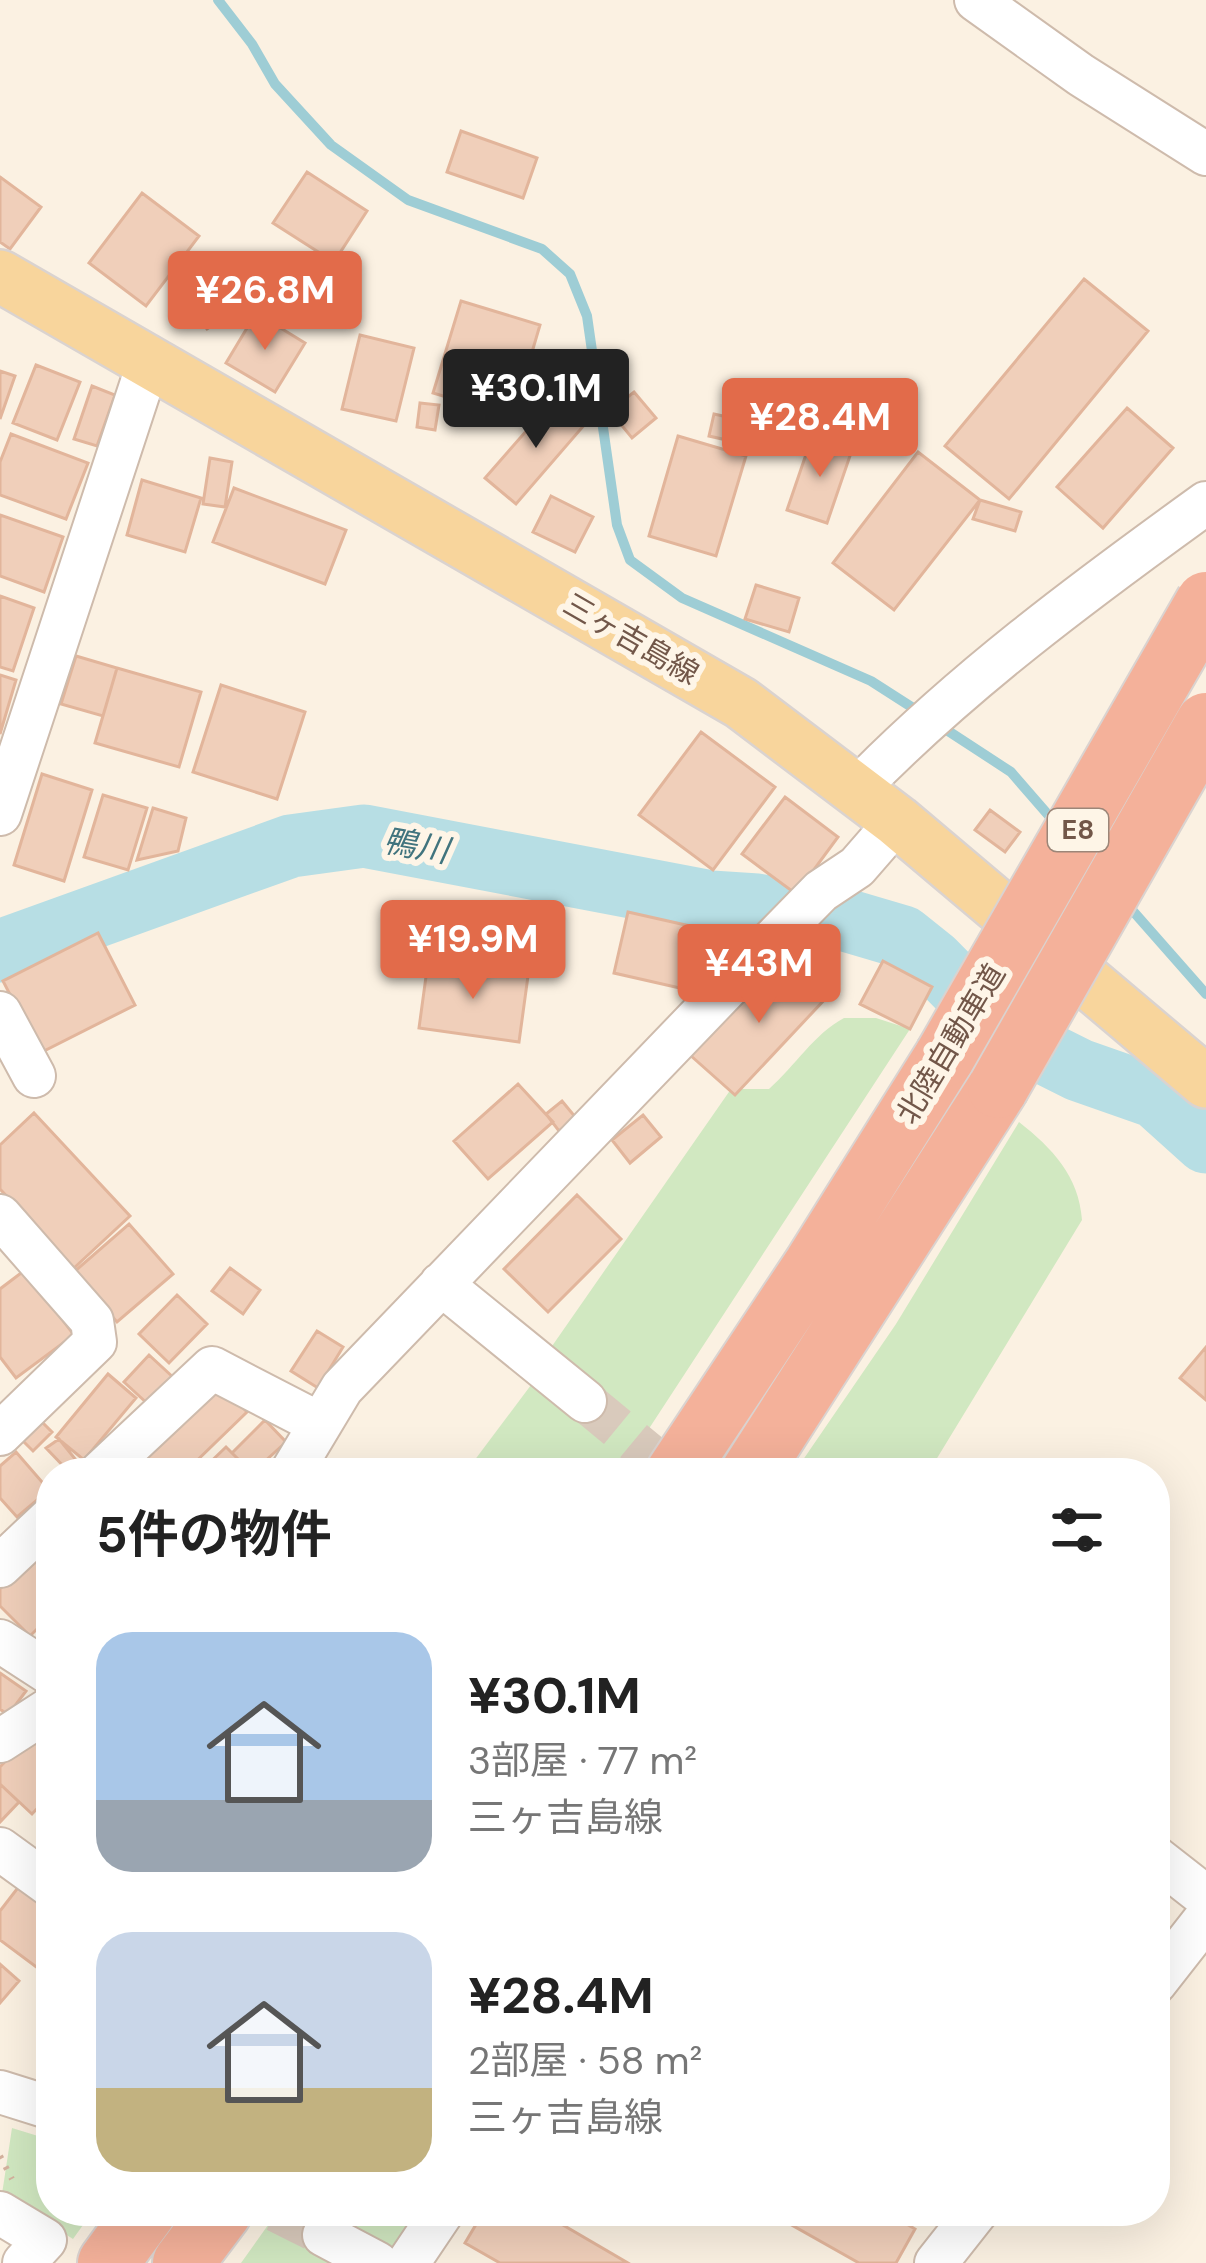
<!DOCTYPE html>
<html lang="ja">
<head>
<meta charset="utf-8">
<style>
  body { margin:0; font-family:"DM Sans","Noto Sans JP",sans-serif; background:#f6f6f6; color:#222; height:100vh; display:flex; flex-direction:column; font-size:45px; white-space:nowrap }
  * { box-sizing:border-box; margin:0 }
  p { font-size:39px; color:#767676 }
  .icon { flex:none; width:66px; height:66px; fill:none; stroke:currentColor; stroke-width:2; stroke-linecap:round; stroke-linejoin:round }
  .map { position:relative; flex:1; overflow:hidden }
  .drawer { position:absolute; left:36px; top:1458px; width:1134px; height:768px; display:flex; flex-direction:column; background:#fff; border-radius:48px; box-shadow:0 12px 48px #0002 }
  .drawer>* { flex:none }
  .price { position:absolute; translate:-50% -102px; padding:0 27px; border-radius:12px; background:#e26b4a; color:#fff; font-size:39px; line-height:78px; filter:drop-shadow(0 3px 6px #0008) }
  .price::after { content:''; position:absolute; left:50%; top:72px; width:36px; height:27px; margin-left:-18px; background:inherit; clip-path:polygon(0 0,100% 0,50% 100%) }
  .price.active { background:#222; color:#fff }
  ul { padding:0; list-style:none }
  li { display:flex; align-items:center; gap:36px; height:300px; padding:0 60px }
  li span { display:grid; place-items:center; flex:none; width:336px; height:240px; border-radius:36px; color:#555 }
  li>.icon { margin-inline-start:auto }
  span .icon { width:144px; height:144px; fill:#fffc; stroke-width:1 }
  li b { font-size:51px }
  h2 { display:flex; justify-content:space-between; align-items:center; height:144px; padding:0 60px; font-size:51px }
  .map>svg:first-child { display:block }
  .green { fill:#d1e8c1 }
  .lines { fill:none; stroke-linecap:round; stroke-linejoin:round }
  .stream { stroke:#9ecdd5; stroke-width:10 }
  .river { stroke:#b7dee4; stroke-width:63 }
  .building { fill:#f0cfba; stroke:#e2b59b; stroke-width:3 }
  .minor-tunnel { stroke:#d9cabc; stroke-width:42; stroke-dasharray:42 21; stroke-linecap:butt }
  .minor-casing { stroke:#cebbac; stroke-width:46 }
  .major-casing { stroke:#dad3d0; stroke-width:56 }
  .highway-casing { stroke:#dad3d0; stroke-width:64 }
  .path { stroke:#d4b29e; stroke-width:6; stroke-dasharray:3 9; stroke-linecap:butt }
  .minor { stroke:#fff; stroke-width:42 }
  .major { stroke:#f8d59c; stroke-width:51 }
  .highway { stroke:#f4b19a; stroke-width:60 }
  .highway-bridge-casing { stroke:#dad3d0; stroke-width:64; stroke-linecap:butt }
  .highway-bridge { stroke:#f4b19a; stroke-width:60 }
  .labels { text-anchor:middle; stroke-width:12; stroke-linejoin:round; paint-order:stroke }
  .shield { fill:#fef5e7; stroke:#9c8678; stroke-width:3 }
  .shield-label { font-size:27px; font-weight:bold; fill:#725749 }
  .street-label { font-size:30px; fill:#725749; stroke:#fef5e7 }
  .water-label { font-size:33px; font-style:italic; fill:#41747e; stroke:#fef5e7 }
</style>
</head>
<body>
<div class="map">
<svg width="1206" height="2263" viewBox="0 0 1206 2263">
  <rect width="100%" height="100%" fill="#fbf1e2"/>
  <path class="green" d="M844,1018h32l34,11 -290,444h-155l66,-88 38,22 -19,-58 181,-260h38c26,-23 45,-55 75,-71z
    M1019,1122c33,26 60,54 63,98l-154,253h-134l102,-149z
    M12,2128l39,12v71h42l-20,28 -71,-45z
    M278,2211h146l-29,52h-154z"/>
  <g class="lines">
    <path class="stream" d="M218,0l34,44 23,40 56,61 77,55 134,49 28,25 17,42 30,209 13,35 52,38 189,83 53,34
      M939,725l72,47 46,53
      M1125,902l81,92"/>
    <path class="river" d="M0,951l291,-105 73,-10 347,66 46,3 85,14 61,18 30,24 70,71 76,38 77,27 50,45"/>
  </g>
  <path class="building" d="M461,131l76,27 -14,40 -76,-26z
    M307,172l60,39 -33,51 -61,-39z
    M0,177l41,30 -31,42 -10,-7z
    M142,193l57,43 -53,70 -57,-43z
    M234,259l24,35 -51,35 -25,-34z
    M303,266l34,15 -11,24 -34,-16z
    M1084,279l64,52 -139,168 -64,-53z
    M461,301l79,24 -27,92 -80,-24z
    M256,313l49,30 -30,49 -49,-29z
    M360,335l54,13 -18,73 -54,-12z
    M36,365l44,17 -23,58 -44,-17z
    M0,371l15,5 -15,43z
    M92,386l23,9 -18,51 -23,-7z
    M634,392l22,26 -24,20 -22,-27z
    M556,397l30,26 -70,81 -31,-26z
    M420,403l19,2 -4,25 -18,-3z
    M1127,408l46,40 -70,80 -46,-41z
    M714,414l71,16 -5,22 -71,-16z
    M11,434l77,29 -22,56 -66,-24v-33z
    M678,436l68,20 -30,100 -67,-20z
    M812,437l40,13 -25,73 -40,-13z
    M918,452l62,48 -86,110 -61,-47z
    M210,458l22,4 -7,45 -22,-3z
    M142,480l59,18 -16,54 -58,-17z
    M234,488l112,42 -21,54 -112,-42z
    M551,496l42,21 -18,35 -42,-20z
    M980,500l41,12 -6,19 -42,-12z
    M0,515l63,22 -19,55 -44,-16z
    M756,585l43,13 -10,34 -44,-13z
    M0,596l34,12 -21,63 -13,-4z
    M76,656l41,12 -14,48 -42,-12z
    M117,668l84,24 -22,75 -84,-24z
    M0,675l16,5 -16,54z
    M221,685l84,27 -28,87 -84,-27z
    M701,732l74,55 -62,83 -74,-55z
    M42,774l50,16 -28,91 -50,-16z
    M103,795l44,13 -19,62 -44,-13z
    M785,797l53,40 -42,57 -54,-40z
    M153,808l33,10 -8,33 -41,9z
    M990,810l30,22 -15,20 -30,-22z
    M628,912l93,21 -15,61 -92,-21z
    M98,933l37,72 -95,48 -37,-72z
    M782,956l45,41 -92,98 -45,-40z
    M883,961l49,26 -22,42 -50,-25z
    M428,962l100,14 -9,66 -100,-14z
    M518,1084l35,38 -65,57 -34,-38z
    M562,1101l14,17 -17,13 -13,-17z
    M34,1113l96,103 -56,52 -74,-79v-44z
    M643,1115l18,22 -31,26 -18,-23z
    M577,1195l44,44 -73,73 -44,-43z
    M129,1224l44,50 -56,48 -43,-50z
    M230,1268l30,22 -17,24 -31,-23z
    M25,1270l49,65 -58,43 -16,-21v-68z
    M177,1295l30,29 -38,39 -30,-29z
    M317,1331l26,16 -25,41 -27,-17z
    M1206,1347v53l-26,-22z
    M149,1355l26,24 -25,27 -26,-24z
    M108,1374l28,24 -52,62 -28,-23z
    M219,1383l28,29 -63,61h-29l-15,-15z
    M37,1417l15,15 -19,19 -15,-15z
    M265,1420l21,22 -34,31 -20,-20z
    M59,1439l21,26 -10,8 -24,-25z
    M226,1447l26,26h-53z
    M16,1452l33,38 -32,27 -17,-19v-32z
    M51,1537v78l-21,21 -30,-30v-17z
    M0,1673l26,18 -18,24 -8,-6z
    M37,1727l14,13v54l-19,20 -32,-30v-17z
    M0,1784l19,18 -19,20z
    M20,1885l31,23v54l-8,10 -43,-32v-29z
    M0,1964l19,17 -19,22z
    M484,2211h55l89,52h-128l-35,-20z
    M767,2211h118l30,18 -19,34h-37z"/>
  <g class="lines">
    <path class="minor-tunnel" d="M585,1401l87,72
      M276,2211l48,24"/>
    <g class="minor-casing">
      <path id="minor" d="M976,0l105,75 125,79
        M856,790c105,-108 228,-199 350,-287
        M0,814l148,-450
        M0,1013l34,63
        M0,1216l92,105 3,21 -95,92
        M441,1284l144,117
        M100,1473l112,-105 106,55
        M291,1473l51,-85 428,-445 51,-52 36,-24 40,-46
        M0,1566l51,-48
        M0,1641l51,33
        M0,1741l51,-33
        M0,1849l51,37
        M1155,1857l51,40
        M1155,1983l51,-65
        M0,2092l51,16
        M0,2213l45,27 -21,23
        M324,2235l53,28
        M408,2263l35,-52
        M936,2263l41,-52"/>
    </g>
    <g class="major-casing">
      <path id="major" d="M0,276l741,427 156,118 309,261"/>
    </g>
    <g class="highway-casing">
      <path id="highway" d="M676,1473l138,-208 131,-209
        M751,1473l247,-385
        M108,2263l38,-52
        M183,2263l39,-52"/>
    </g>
    <path class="path" d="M0,2156l12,23"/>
    <use href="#minor" class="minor"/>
    <use href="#major" class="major"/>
    <use href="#highway" class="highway"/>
    <g class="highway-bridge-casing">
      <path id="highway-bridge" d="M945,1056l261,-454
        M998,1088l208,-365"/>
    </g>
    <use href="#highway-bridge" class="highway-bridge"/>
  </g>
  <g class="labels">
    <rect class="shield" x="1048" y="809" width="60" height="42" rx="9"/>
    <g class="shield-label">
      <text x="1078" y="839">E8</text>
    </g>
    <g class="street-label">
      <text transform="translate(631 639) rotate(30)" y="10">三ヶ吉島線</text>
      <text transform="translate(951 1044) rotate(-59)" y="10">北陸自動車道</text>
    </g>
    <g class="water-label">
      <text transform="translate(416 845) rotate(10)" y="12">鴨川</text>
    </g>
  </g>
</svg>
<b class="price" style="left:265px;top:353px">¥26.8M</b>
<b class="price active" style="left:536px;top:451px">¥30.1M</b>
<b class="price" style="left:820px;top:480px">¥28.4M</b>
<b class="price" style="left:473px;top:1002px">¥19.9M</b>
<b class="price" style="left:759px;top:1026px">¥43M</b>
<section class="drawer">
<h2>5件の物件<svg class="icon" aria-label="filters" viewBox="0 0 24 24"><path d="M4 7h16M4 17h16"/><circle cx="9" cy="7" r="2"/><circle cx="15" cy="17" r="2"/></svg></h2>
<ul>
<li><span style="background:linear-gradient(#a9c7e8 70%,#9aa5b1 0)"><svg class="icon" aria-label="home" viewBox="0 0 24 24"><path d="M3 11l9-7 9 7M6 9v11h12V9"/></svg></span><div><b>¥30.1M</b><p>3部屋 · 77 m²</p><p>三ヶ吉島線</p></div></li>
<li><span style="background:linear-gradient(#c9d6e8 65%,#c2b280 0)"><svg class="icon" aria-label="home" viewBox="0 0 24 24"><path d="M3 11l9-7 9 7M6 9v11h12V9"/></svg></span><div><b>¥28.4M</b><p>2部屋 · 58 m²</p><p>三ヶ吉島線</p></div></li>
</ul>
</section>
</div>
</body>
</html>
